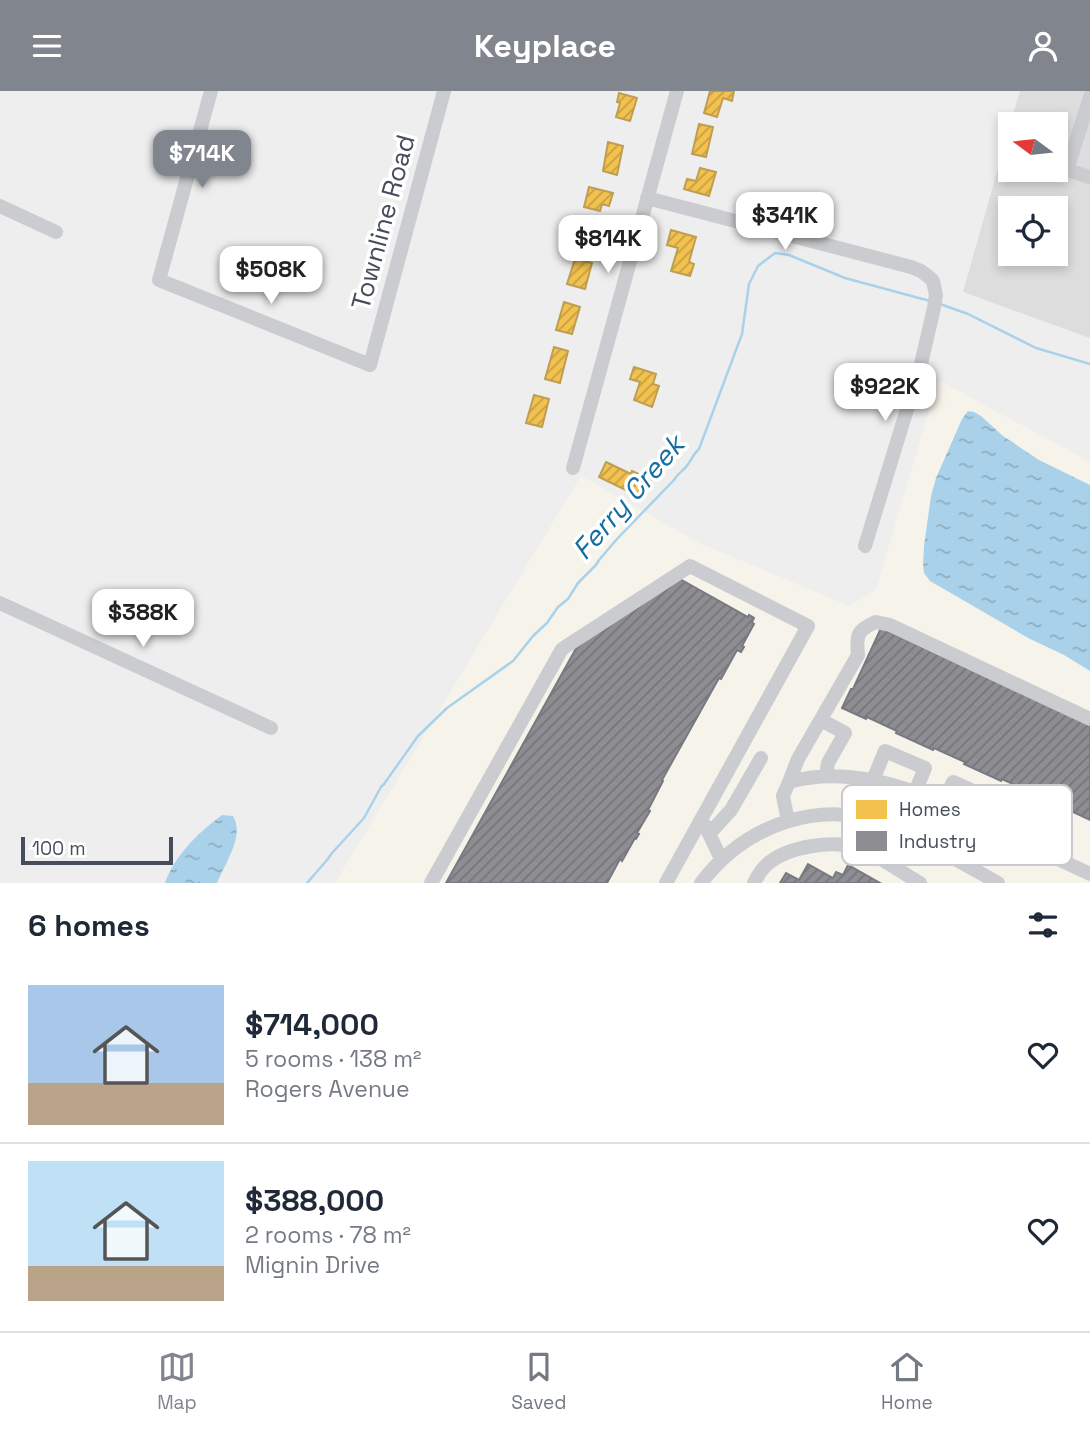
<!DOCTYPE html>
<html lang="en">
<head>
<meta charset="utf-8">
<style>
  body { margin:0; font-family:"Space Grotesk",sans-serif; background:#f2f2f3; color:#1f2937; height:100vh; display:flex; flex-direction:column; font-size:26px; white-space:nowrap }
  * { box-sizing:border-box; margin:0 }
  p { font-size:23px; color:#747a83 }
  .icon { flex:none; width:38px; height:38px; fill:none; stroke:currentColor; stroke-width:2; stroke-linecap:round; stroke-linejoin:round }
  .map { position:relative; height:792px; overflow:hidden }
  .panel { display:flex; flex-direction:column; background:#fff; flex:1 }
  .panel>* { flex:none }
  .needle { width:46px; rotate:285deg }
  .buttons { position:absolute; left:998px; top:21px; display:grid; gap:14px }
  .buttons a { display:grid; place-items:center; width:70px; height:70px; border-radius:0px; background:#fff; box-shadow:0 4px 10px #0003; font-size:35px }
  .scale { position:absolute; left:21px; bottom:18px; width:152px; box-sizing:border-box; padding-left:7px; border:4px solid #464d5a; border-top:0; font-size:19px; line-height:24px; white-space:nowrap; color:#464d5a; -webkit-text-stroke:5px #fff; paint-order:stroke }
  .price { position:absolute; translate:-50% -60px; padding:0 16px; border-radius:14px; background:#fff; color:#222; font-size:23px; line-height:46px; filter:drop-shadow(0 2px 4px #0008) }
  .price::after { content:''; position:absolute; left:50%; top:42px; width:21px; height:16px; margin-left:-10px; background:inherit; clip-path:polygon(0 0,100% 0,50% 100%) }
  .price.current { background:#81858e; color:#fff }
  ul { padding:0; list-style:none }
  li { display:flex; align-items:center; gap:21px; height:175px; padding:0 28px }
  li+li { border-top:2px solid #e0e1e3 }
  li span { display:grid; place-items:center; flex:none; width:196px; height:140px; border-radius:0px; color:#555 }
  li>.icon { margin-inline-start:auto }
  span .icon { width:84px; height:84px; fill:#fffc; stroke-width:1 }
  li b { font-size:30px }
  h2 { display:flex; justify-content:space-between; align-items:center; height:84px; padding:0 28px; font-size:30px }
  header { display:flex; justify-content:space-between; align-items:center; height:91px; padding:0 28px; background:#81858e; color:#fff; font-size:32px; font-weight:700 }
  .tab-bar { display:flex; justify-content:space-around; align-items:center; height:98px; border-top:2px solid #e0e1e3; background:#fff; font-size:19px; color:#747a83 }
  .tab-bar a { display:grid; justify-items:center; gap:4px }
  .tab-bar .current { color:#81858e }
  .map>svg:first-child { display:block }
  .commercial { fill:#f6f4ea }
  .education { fill:#ddddde; fill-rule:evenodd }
  .water { fill:url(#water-ripples) }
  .homes { fill:url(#homes-hatch); stroke:#be9e52; stroke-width:2 }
  .industry { fill:url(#industry-hatch); stroke:#787a81; stroke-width:2 }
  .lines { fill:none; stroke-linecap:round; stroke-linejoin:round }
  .stream { stroke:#a9d2ea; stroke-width:2.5 }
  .minor { stroke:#cacccf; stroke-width:14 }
  .labels { text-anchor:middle; stroke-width:7; stroke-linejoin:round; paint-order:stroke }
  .street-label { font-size:26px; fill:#464d5a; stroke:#fff }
  .water-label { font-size:28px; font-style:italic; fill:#126da1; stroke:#fff }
  .key { fill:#fff; stroke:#c8cace; stroke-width:2 }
  .key-label { font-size:19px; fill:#464d5a }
</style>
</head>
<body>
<header><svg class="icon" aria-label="menu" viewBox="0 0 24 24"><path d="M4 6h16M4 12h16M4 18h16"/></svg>Keyplace<svg class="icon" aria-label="person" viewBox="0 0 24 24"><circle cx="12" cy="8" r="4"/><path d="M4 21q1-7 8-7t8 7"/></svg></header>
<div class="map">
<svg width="1090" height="792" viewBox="0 0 1090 792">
  <defs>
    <pattern id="water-ripples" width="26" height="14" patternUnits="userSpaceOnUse" patternTransform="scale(1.75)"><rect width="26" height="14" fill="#a9d2ea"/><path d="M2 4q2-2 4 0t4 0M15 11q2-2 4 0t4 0" fill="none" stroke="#8badc1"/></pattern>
    <pattern id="homes-hatch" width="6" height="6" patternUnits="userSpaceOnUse" patternTransform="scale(1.75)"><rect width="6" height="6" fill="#f2c14e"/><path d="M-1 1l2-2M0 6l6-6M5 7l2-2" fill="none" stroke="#c69f44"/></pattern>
    <pattern id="industry-hatch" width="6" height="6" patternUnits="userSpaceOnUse" patternTransform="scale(1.75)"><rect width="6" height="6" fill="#8d8d92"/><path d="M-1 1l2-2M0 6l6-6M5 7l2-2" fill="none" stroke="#75757a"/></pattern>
  </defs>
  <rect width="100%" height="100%" fill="#efeeee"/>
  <path class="commercial" d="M938,289l152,82v421h-755l246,-407 118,67 150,63 27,-16z"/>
  <path class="education" d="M1020,0h70v247l-127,-46 47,-166v44h45v-46h-45zM1010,117h45v46h-45z"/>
  <path class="water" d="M968,320l6,1 7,4 22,20 36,24 51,25v186l-26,-16 -34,-16 -100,-58 -6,-8 -1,-9 1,-18 7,-50 5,-18 26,-59z
    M222,724l11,1c12,19 -8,48 -16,67h-52c10,-28 33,-50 57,-68z"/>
  <path class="homes" d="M710,0h24l-2,10 -9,-3 -6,19 -13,-4z
    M619,2l18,5 -7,23 -14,-4 4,-14 -3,-1z
    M699,33l14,3 -7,30 -14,-3z
    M608,51l15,4 -6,29 -14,-4z
    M700,77l16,4 -7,24 -25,-7 3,-10 9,2z
    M589,96l24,6 -4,13 -7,-2 -2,7 -16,-4z
    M576,125l15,4 -2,9 12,3 -5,16 -5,-1 2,-8 -6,-2 -1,5 -16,-4z
    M671,139l25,7 -7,25 5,2 -4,12 -19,-5 7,-23 -11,-3z
    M575,168l17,4 -7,26 -18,-5z
    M564,211l16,5 -8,27 -16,-4z
    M554,256l14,4 -8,32 -15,-4z
    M634,276l22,7 -3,10 6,2 -7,21 -18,-7 6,-18 -10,-3z
    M534,304l15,4 -7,28 -16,-4z
    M606,371l25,12 1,-3 19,9 -9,18 -43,-21z"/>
  <path class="industry" d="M680,488l68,38 1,-2 5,3 -2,4 2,2 -12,22 2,1 -3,5 -4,-2 -16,29 -2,-1 -57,102 1,1 -15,29 2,1 -13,22 2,1 -3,5 -1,-1 -13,23 -2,-2 -13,24h-161l133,-240z
    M881,537l209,97v95l-21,-10 -1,2 -37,-17 1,-2 -30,-14 -1,2 -37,-17 1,-2 -31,-14 -1,2 -37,-17 1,-2 -30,-14 -1,2 -24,-11 9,-19h2z
    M808,773l25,14 3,-6 7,3 5,-10 32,18h-100l6,-10 13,7z"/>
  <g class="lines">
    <path class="stream" d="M940,213l28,10 68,34 54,16
      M307,792l20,-23 5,-7 32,-35 17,-31 3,-3 34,-48 29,-28 66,-47 20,-25 14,-13 11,-16 10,-8 10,-16 18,-18 3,-5 18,-21 57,-59c3,-5 7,-8 11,-12 6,-6 8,-14 14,-19l43,-115 7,-50 9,-18 17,-13 14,2 56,23 85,23"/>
    <path class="minor" d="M211,0l-52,189 211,85 74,-274
      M1090,6l-23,73 23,7
      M647,107l264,69 10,4 8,6 4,4 3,14 -2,13 -13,56 -56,182
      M0,115l56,26
      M573,377l104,-377
      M0,512l271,125
      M821,629l24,13 -17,30 -2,13
      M873,689l12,-29 40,17 -10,24
      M789,691l9,-23 60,-104c-2,-20 -1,-25 18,-33l14,3 200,94
      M942,714l11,-23 40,18 -11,24
      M788,730l-5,-25 6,-14c42,-12 86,-4 126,10l175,82
      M705,734l16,34
      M709,743l22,-24 30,-52
      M1008,745l12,-25 42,20 -12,25
      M431,792l131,-234 128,-83 118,60 -142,257
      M701,792c45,-59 119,-85 189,-58 15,6 29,14 43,22 22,12 44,24 65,36
      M754,792c4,-8 9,-16 16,-21 19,-15 61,-22 84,-15 20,5 47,25 66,36"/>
  </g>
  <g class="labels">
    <g class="street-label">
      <text transform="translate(383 131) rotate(-75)" y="9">Townline Road</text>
    </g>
    <g class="water-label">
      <text transform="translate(628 406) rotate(-49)" y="10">Ferry Creek</text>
    </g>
  </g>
  <rect x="842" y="694" width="230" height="80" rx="10" class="key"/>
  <rect x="856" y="709" width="31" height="19" fill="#f2c14e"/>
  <rect x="856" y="740" width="31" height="20" fill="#8d8d92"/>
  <g class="key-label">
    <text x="899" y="725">Homes</text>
    <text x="899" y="757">Industry</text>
  </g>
</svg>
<div class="buttons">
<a><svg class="needle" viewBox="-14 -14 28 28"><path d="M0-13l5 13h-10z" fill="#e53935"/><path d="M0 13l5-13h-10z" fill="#747a83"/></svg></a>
<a><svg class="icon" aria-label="locate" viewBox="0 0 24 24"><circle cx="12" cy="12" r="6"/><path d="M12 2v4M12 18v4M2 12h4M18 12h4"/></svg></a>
</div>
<div class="scale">100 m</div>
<b class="price current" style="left:202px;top:99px">$714K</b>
<b class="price" style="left:785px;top:161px">$341K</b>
<b class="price" style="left:608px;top:184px">$814K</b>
<b class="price" style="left:271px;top:215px">$508K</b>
<b class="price" style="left:885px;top:332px">$922K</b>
<b class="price" style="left:143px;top:558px">$388K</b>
</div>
<section class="panel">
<h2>6 homes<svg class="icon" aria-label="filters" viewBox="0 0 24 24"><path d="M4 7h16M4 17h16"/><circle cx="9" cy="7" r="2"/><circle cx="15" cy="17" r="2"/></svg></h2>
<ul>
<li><span style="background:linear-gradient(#a9c7e8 70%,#b9a48a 0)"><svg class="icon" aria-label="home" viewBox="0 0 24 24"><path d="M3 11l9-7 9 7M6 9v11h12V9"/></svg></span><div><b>$714,000</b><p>5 rooms · 138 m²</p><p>Rogers Avenue</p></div><svg class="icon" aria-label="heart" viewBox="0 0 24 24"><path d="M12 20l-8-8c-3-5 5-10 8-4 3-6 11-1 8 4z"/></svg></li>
<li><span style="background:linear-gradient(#bfe0f5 75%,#b9a48a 0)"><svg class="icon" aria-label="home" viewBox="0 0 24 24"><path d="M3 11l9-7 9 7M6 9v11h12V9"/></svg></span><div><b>$388,000</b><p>2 rooms · 78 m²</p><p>Mignin Drive</p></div><svg class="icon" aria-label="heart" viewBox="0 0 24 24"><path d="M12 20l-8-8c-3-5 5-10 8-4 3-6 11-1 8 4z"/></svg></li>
</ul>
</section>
<nav class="tab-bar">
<a class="current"><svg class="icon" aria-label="map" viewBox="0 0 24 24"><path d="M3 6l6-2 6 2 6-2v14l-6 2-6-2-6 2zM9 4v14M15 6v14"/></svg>Map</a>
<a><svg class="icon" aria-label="saved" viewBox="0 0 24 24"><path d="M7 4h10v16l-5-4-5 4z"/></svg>Saved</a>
<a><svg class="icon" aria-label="home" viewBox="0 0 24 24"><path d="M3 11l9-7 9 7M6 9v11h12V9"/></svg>Home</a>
</nav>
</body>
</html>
